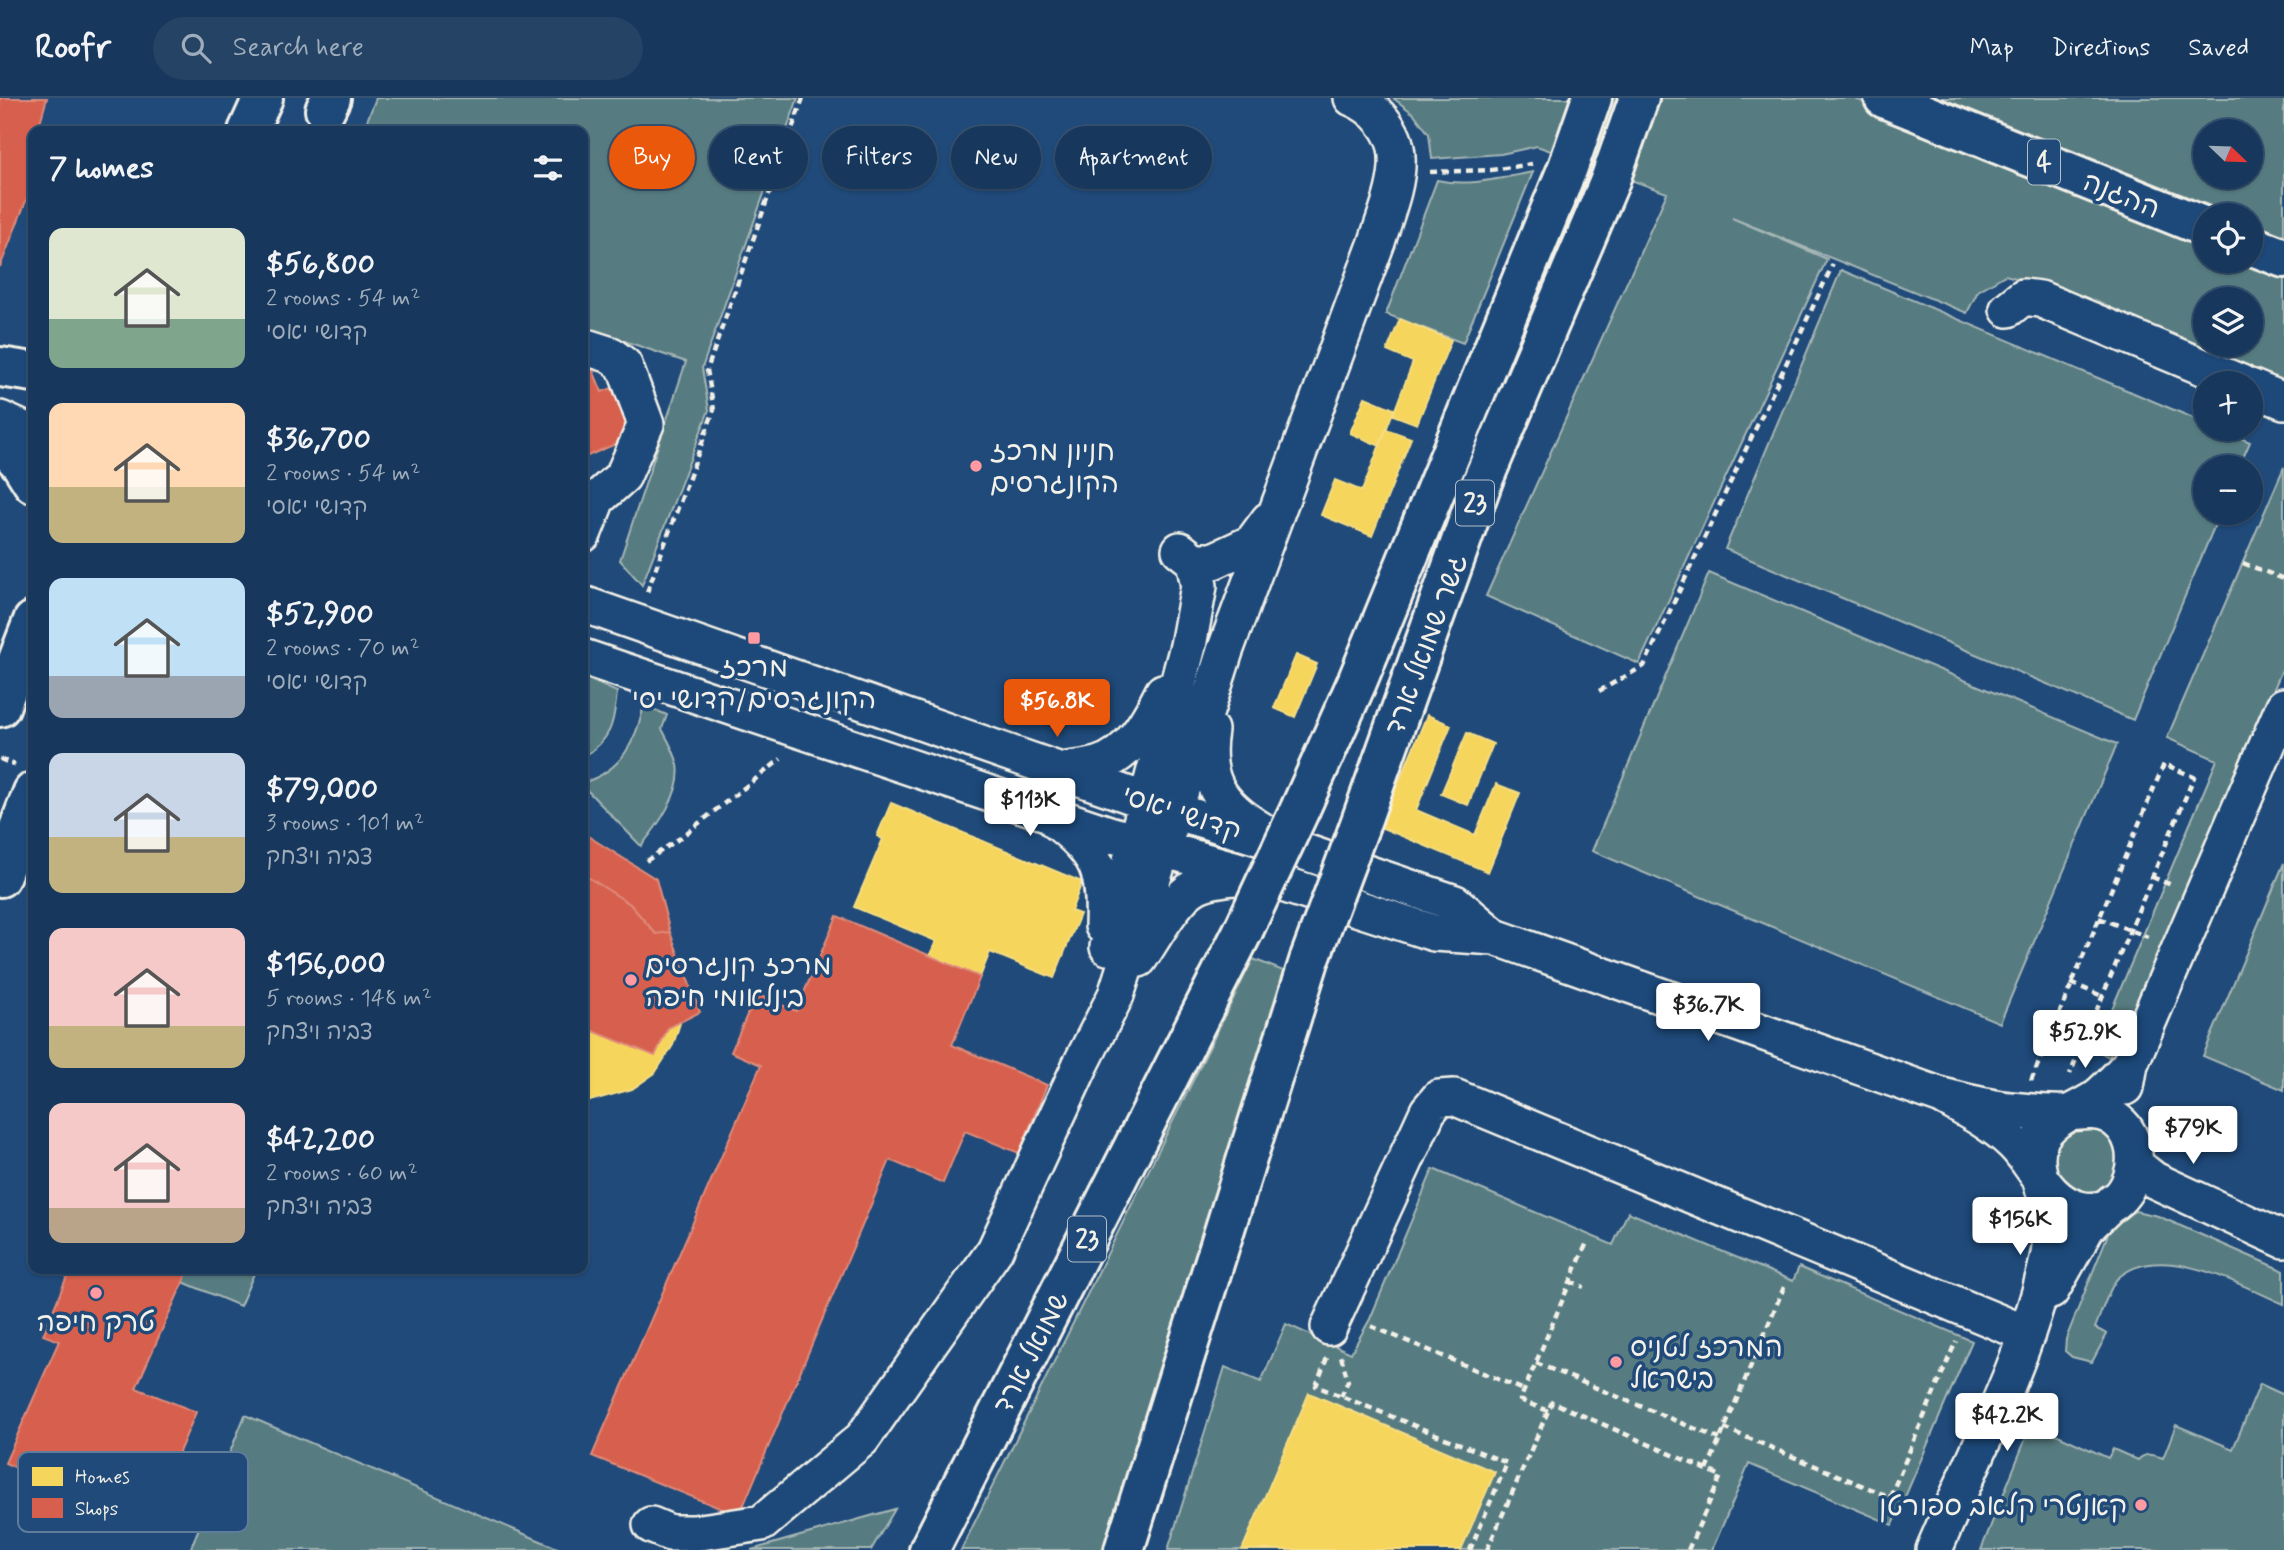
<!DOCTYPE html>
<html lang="en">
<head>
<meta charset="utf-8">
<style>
  body { margin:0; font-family:Mynerve,"Playpen Sans Hebrew",sans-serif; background:#244365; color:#f1f3f6; height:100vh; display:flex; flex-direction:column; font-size:26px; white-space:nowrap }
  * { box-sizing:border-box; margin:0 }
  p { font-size:23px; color:#9eacbb }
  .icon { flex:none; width:38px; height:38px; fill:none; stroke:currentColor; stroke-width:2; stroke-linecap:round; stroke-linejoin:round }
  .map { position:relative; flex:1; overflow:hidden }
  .details { position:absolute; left:28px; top:28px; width:560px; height:1148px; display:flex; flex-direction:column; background:#17385c; border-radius:14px; box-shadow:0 2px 5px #0004,0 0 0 2px #365272 }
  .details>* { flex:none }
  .banner { position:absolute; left:609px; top:28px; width:665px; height:63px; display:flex; gap:14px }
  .needle { width:46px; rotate:113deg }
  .tools { position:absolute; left:2193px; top:21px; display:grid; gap:14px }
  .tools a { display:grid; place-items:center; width:70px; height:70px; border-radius:50%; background:#17385c; box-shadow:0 2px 5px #0004,0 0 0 2px #365272; font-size:35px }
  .price { position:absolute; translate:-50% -60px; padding:0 16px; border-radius:7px; background:#fff; color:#222; font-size:23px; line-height:46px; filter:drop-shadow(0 2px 4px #0008) }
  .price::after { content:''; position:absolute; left:50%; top:42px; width:21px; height:16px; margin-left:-10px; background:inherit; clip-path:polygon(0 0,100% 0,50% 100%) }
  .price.current { background:#ea580c; color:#fff }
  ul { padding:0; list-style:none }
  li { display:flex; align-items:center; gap:21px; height:175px; padding:0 21px }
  li span { display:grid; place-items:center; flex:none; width:196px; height:140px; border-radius:14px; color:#555 }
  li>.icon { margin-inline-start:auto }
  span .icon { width:84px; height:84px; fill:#fffc; stroke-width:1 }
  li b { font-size:30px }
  h2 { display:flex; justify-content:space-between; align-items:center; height:84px; padding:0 21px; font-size:30px }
  .tag { padding:0 24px; border-radius:32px; background:#17385c; box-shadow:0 2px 5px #0004,0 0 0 2px #365272; font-size:24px; line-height:63px }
  .tag.current { background:#ea580c; color:#fff }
  header { display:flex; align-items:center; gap:42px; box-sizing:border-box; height:98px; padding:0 35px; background:#17385c; border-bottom:2px solid #365272 }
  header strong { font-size:33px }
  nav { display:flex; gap:38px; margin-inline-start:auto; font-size:24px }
  .search { width:490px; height:63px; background:#244365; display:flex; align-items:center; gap:18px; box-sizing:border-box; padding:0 24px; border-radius:38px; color:#9eacbb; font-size:26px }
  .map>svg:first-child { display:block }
  .green { fill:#577b81; stroke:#a6b6b4; stroke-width:2; fill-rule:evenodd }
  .homes { fill:#f6d55c; stroke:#f5dd86; stroke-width:2 }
  .shops { fill:#d6604d; stroke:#df8c7c; stroke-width:2 }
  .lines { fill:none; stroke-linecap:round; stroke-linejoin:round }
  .minor-casing { stroke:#f4f1e8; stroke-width:40 }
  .major-casing { stroke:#f4f1e8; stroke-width:44 }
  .highway-casing { stroke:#f4f1e8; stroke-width:44 }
  .path { stroke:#f4f1e8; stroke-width:4.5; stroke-dasharray:7 5; stroke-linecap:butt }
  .minor { stroke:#1f4a7a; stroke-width:35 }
  .major { stroke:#1f4a7a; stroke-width:38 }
  .highway { stroke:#1f4a7a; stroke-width:38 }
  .highway-bridge-casing { stroke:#f4f1e8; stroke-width:44; stroke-linecap:butt }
  .highway-bridge { stroke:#1f4a7a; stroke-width:38 }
  .poi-dot { fill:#ff9aa2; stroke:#1f4a7a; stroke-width:2.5 }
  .labels { text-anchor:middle; stroke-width:7; stroke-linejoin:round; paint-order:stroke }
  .shield { fill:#1f4a7a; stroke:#b4bfc7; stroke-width:2 }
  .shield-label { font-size:26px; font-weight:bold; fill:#f4f1e8 }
  .street-label { font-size:28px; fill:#f4f1e8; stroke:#1f4a7a }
  .poi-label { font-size:28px; fill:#f4f1e8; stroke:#1f4a7a; text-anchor:start }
  .key { fill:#1f4a7a; stroke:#5f7c9b; stroke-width:2 }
  .key-label { font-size:19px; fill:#f4f1e8 }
</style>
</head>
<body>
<header>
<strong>Roofr</strong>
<div class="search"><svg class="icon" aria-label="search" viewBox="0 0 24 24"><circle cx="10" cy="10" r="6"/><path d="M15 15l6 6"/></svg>Search here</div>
<nav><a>Map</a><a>Directions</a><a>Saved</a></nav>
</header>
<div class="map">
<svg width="2284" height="1452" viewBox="0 0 2284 1452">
  <rect width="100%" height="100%" fill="#1f4a7a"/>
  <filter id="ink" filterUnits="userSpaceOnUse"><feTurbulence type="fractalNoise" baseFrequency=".0143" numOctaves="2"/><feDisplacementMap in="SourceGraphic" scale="14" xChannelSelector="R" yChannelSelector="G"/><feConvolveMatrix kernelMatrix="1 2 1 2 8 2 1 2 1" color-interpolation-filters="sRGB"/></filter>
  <g filter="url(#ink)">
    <path class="green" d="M376,0h422l-96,270 7,42 -67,175 -22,-25 66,-198 -103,-35v-196h-220z
      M1393,0h460l352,143v20h45l34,13v109l-12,5 -241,-106 -26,-7 -27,16 -11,22 -235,-95 95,41 -188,405 -153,-68 181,-403 -130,-47 -36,8 -69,5 -3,-25 -15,-20zM2205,201h45v46h-45z
      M1941,0h343v138l-33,-14 -1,-7h-17zM2205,33h45v46h-45z
      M1533,74l-70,171 -77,-29 51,-134c31,7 65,-2 96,-8z
      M1841,172l364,153v6h14l31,13 -11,25h-34v46h15l-87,207 -408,-171z
      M2284,369v198l-118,279 -57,113 -14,-8 122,-289 -50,-22z
      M1709,475l408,171 -117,279 -408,-172z
      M583,579l34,15c-3,32 -6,48 -34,65z
      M644,607l23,10 -5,14c6,11 13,23 16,36 5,26 -21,62 -37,81l-58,-60v-6l2,2c37,-12 51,-41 59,-77z
      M2284,765v227l-81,-34z
      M1253,861l38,15 -188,576h-142z
      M2093,1028l19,10 10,31 -22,27 -24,1 -24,-26c3,-32 8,-39 41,-43z
      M1433,1071l180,76 15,-33 165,69 6,-14 173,74 -79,184 -144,-61 -37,86h-544l57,-183 36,15 25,-58 65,29 19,-34z
      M2135,1113l23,5 126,55v33c-42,-18 -125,-65 -167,-25 -8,9 -17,37 -22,49l12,6 -15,28 -20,-5 -7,-6 1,-12 44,-110 14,-12z
      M152,1171h104l-16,37z
      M2260,1286l24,11v155h-303l51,-127 76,35 5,-9 25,11c8,-8 15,-5 25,-2l13,-33 57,24z
      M245,1317l317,135h-372z
      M895,1411l-24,41h-120z"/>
    <path class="homes" d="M1400,221l51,21 -34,84 -24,-9 20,-53 -26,-11z
      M1365,299l29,12 -14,37 -30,-13z
      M1386,331l25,9 -39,98 -51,-21 14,-35 27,11z
      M1296,557l21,9 -22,53 -21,-9z
      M1427,617l24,10 -35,85 59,25 21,-51 24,9 -32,79 -108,-45z
      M1467,635l26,11 -25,61 -27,-11z
      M891,705l191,79 -11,29 9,3 -26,64 -64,-26 -10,25 -50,-22 6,-14 -82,-34 29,-68 -6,-3z
      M583,776l47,30 26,30 18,32 9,28 -3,29 -7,22 -18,28 -23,16 -49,14z
      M1309,1295l186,79 -34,78h-219z"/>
    <path class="shops" d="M0,0h47l-8,28 15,5h-21v52l-33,84z
      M590,265l12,29 10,-4 20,49 -49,21v-92z
      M583,735l73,46 14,53 30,80 -32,16 -13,28 -72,-29z
      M583,735l73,46 14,53 -14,2 -26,-30 -47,-30z
      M837,818l143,61 -28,68 95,40 -28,68 -54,-22 -22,52 -53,-23 -151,356 -147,-60 169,-391 -30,-13 25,-58 40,17z
      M70,1171h119l-53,119 60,24 -48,113 -143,-62 54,-122 -16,-6z"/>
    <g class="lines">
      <g class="minor-casing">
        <path id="minor" d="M2008,211l15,-12 17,2 201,84
          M583,248l28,9 13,10 22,59 -23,52 -26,23 -14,35
          M2250,289l34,14
          M0,321l33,15
          M1180,452l14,11h19l39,-18 17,-23
          M583,506l592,207 109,34 171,58 40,34
          M583,559l526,177 146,41 179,58 61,4 447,159c22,5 45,12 68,14 19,2 39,4 58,3 15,-1 27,-4 42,3 47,26 20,107 -31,93 -34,-9 -43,-44 -66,-66 -21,-20 -46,-33 -71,-47
          M1210,632c-8,50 10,75 51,100
          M1063,673c11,-2 23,-3 34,-6 33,-9 52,-45 66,-73
          M1056,723c43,33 49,51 47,105
          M1108,849l80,-301 11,-60 -5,-25
          M1139,861c14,-20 35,-61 57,-73 14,-8 33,-8 49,-10
          M2126,989l4,-23 154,-358
          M2135,1067l19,15 130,60
          M2051,1193l36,-64 27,-26
          M1329,1229l99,-216 11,-13 15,-1 573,237
          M651,1427l19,8h24l68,-10 100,-84 133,-189 85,-184 36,-71 109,-344 152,-409c8,-26 22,-58 20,-86 -1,-25 -22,-49 -45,-58
          M1934,1452c39,-93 89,-183 112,-282 4,-16 8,-41 4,-58 -6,-24 -20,-47 -9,-72 11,-21 37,-27 55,-40 13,-10 23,-22 34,-34"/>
      </g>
      <g class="major-casing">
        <path id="major" d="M248,33l15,-33
          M0,269l33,5
          M0,343l21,23 12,19
          M0,609l33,-86
          M0,779l33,-85"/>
      </g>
      <g class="highway-casing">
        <path id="highway" d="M1884,0l321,129
          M325,12l6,-12
          M2250,147l34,13
          M1301,709l56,-125 211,-515 24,-69
          M1358,732l125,-350 126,-297 30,-85
          M929,1452l315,-621
          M1124,1452l186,-592"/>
      </g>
      <path class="path" d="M1430,74l61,-2 41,-6
        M2243,465l41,16
        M647,494l67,-182 -7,-40 96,-272
        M1599,593l45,-25 189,-402
        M0,661l15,6
        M646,763l34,-23 101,-79
        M2152,779l22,9
        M2099,820l49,19
        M2071,885l31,13
        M2031,983l133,-317 30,13 -124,297
        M1570,1183l14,6
        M1371,1228l153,64
        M1341,1258l7,25 -7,15
        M1327,1260l-11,28 191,77 -37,87
        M1536,1265l184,76
        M1548,1313l-28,-11 68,-160
        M1724,1330l166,69 66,-156
        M1707,1372l77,-183
        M1487,1452l65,-148 169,74 -33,74"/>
      <use href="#minor" class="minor"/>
      <use href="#major" class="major"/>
      <use href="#highway" class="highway"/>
      <g class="highway-bridge-casing">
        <path id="highway-bridge" d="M1244,831l57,-122
          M1310,860l48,-128"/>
      </g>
      <use href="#highway-bridge" class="highway-bridge"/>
    </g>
  </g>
  <g class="poi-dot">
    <circle cx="976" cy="368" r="7"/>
    <rect x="747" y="533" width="14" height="14" rx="3.5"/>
    <circle cx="631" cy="882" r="7"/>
    <circle cx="96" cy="1195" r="7"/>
    <circle cx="1616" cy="1264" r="7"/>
    <circle cx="2141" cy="1407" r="7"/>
  </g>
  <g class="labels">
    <g class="shield">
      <rect x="2028" y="41.5" width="32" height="45" rx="5"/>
      <rect x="1456" y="382.5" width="38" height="45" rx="5"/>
      <rect x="1068" y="1118.5" width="38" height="45" rx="5"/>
    </g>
    <g class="shield-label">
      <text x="2044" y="73">4</text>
      <text x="1475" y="414">23</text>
      <text x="1087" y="1150">23</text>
    </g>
    <g class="street-label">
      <text transform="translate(2122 96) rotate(22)" y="10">ההגנה</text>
      <text transform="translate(1425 546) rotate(-70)" y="10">גשר שמואל ארד</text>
      <text transform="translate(1182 714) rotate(18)" y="10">קדושי יאסי</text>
      <text transform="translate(1030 1254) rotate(-63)" y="10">שמואל ארד</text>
    </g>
    <g class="poi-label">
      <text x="990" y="362">חניון מרכז<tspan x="990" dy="32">הקונגרסים</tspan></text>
      <text x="754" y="578" text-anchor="middle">מרכז<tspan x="754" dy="32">הקונגרסים/קדושי יסי</tspan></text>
      <text x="645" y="876">מרכז קונגרסים<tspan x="645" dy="32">בינלאומי חיפה</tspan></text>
      <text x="96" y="1233" text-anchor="middle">טרק חיפה</text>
      <text x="1630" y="1258">המרכז לטניס<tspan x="1630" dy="32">בישראל</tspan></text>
      <text x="2127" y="1417" text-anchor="end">קאנטרי קלאב ספורטן</text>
    </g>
  </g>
  <rect x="18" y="1354" width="230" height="80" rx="10" class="key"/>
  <rect x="32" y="1369" width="31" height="19" fill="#f6d55c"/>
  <rect x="32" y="1400" width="31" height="20" fill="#d6604d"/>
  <g class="key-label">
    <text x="75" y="1385">Homes</text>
    <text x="75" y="1417">Shops</text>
  </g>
</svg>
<div class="tools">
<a><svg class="needle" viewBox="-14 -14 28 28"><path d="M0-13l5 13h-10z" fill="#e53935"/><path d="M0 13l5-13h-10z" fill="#9eacbb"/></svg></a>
<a><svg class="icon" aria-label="locate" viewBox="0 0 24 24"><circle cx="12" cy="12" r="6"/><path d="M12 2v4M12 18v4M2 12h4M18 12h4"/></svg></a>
<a><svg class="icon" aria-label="layers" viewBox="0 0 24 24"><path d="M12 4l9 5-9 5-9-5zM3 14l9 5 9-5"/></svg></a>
<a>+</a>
<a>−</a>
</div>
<b class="price current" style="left:1057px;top:641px">$56.8K</b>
<b class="price" style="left:1030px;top:740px">$113K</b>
<b class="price" style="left:1708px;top:945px">$36.7K</b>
<b class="price" style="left:2085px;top:972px">$52.9K</b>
<b class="price" style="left:2193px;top:1068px">$79K</b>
<b class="price" style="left:2020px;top:1159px">$156K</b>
<b class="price" style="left:2007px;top:1355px">$42.2K</b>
<div class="banner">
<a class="tag current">Buy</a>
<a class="tag">Rent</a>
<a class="tag">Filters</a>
<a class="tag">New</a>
<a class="tag">Apartment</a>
</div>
<section class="details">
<h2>7 homes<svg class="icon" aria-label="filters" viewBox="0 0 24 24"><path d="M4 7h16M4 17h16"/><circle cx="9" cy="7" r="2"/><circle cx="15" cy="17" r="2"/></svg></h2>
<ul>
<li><span style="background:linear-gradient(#dfe7d0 65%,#7fa58c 0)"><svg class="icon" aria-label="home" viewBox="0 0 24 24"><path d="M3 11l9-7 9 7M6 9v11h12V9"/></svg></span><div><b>$56,800</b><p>2 rooms · 54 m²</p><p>קדושי יאסי</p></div></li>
<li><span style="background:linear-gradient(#ffd9b3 60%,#c2b280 0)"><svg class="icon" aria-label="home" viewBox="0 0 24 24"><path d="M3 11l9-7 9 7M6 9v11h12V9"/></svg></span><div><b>$36,700</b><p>2 rooms · 54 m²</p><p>קדושי יאסי</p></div></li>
<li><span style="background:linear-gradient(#bfe0f5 70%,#9aa5b1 0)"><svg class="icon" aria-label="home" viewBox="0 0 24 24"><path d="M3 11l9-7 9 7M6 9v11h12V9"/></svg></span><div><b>$52,900</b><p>2 rooms · 70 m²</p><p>קדושי יאסי</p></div></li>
<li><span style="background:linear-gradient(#c9d6e8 60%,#c2b280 0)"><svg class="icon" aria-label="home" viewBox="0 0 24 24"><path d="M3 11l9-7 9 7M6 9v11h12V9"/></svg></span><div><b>$79,000</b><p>3 rooms · 101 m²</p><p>צביה ויצחק</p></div></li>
<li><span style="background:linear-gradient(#f6c9c9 70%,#c2b280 0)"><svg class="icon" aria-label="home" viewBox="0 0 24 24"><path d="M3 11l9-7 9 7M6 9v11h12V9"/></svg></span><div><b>$156,000</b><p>5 rooms · 148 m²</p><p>צביה ויצחק</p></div></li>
<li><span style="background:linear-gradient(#f6c9c9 75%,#b9a48a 0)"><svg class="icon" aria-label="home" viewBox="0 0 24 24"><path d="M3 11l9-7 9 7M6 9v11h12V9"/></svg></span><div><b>$42,200</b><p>2 rooms · 60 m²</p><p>צביה ויצחק</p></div></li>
</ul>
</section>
</div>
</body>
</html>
